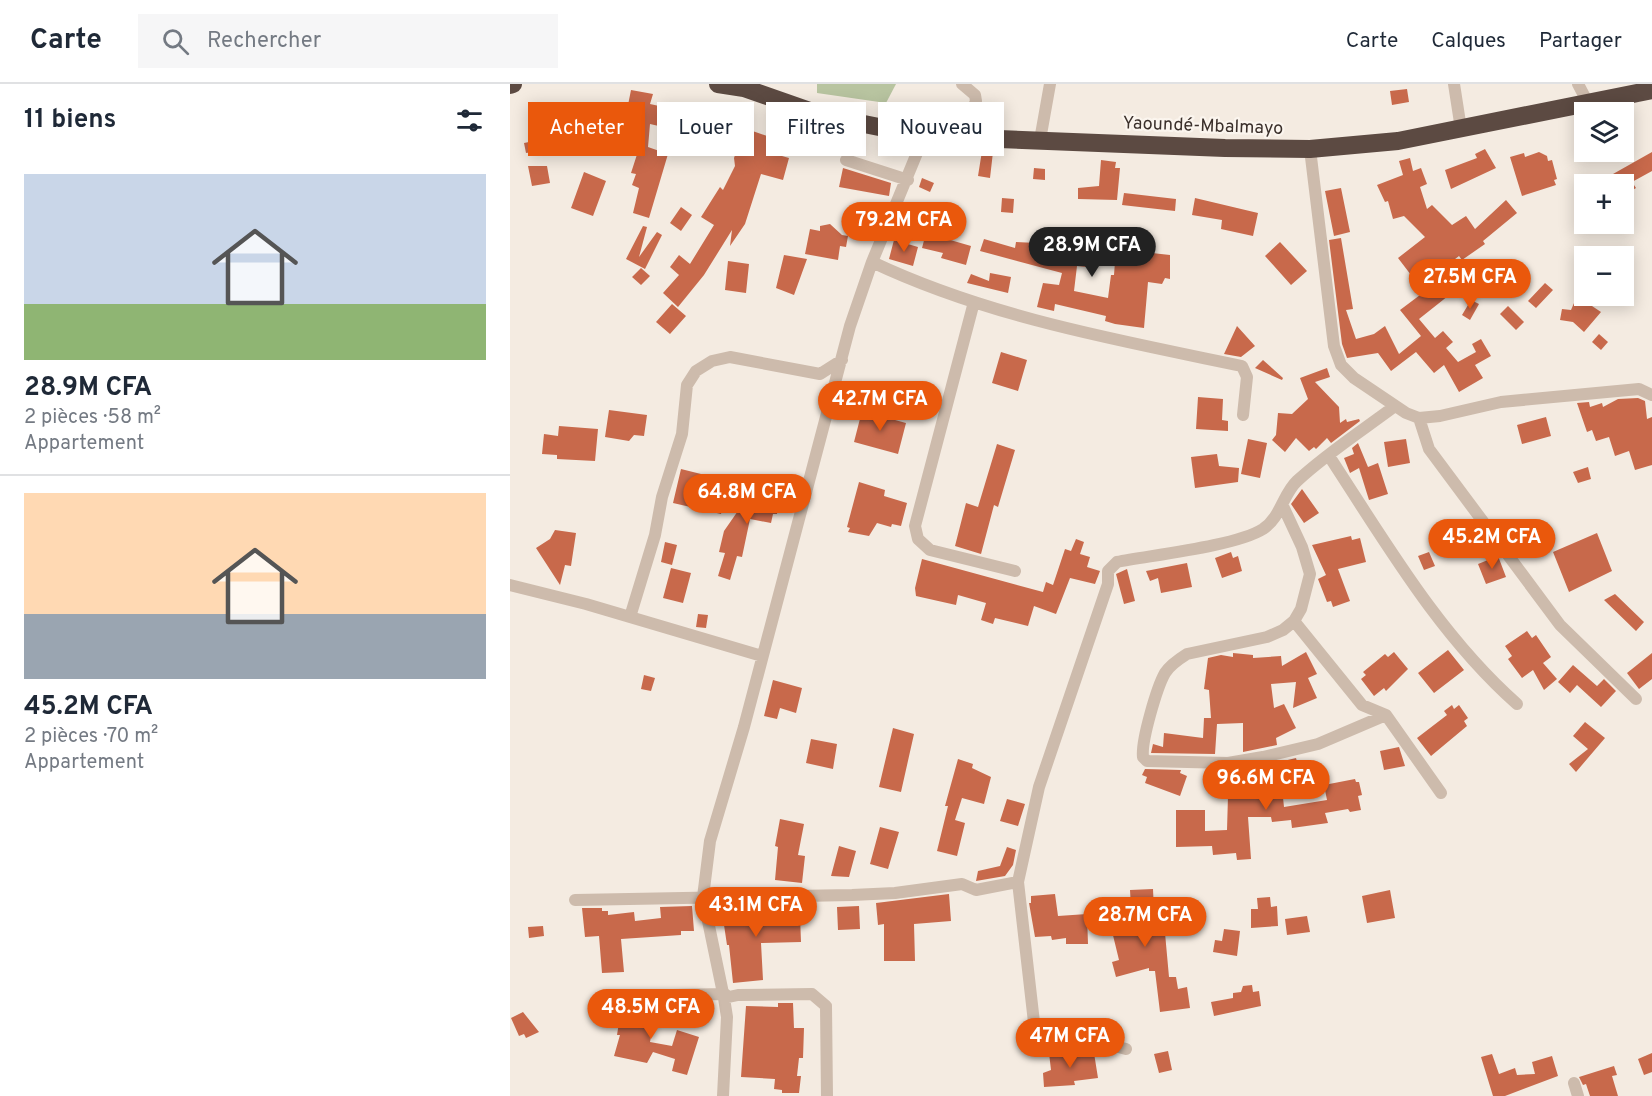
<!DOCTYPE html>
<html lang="fr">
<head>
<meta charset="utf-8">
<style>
  body { margin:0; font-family:Overpass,sans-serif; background:#f6f6f7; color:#1f2937; height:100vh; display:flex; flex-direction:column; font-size:22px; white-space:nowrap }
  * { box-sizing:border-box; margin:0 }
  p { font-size:20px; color:#747a83 }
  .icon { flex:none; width:33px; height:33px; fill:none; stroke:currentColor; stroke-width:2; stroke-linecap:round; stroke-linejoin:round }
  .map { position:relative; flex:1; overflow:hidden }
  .details { display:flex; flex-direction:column; background:#fff; width:510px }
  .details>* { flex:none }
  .banner { position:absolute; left:18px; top:18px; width:570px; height:54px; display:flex; gap:12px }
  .buttons { position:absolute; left:1064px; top:18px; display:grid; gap:12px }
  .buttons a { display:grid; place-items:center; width:60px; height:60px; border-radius:0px; background:#fff; box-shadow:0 3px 15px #0003; font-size:30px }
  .price { position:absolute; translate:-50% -51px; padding:0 14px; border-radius:21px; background:#ea580c; color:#fff; font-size:20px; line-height:39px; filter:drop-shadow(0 2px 3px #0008) }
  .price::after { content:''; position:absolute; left:50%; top:36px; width:18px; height:14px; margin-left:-9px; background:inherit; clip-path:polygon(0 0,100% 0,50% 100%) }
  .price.selected { background:#222; color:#fff }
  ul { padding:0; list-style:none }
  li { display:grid; align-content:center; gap:12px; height:318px; padding:0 24px }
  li+li { border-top:2px solid #e0e1e3 }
  li span { display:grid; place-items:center; height:186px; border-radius:0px; color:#555 }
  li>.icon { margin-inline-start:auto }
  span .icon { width:108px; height:108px; fill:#fffc; stroke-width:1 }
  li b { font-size:26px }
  h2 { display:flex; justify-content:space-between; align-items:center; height:72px; padding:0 24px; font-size:26px }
  .tag { padding:0 21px; border-radius:0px; background:#fff; box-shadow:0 3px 15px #0003; font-size:21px; line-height:54px }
  .tag.selected { background:#ea580c; color:#fff }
  header { display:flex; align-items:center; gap:36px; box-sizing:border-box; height:84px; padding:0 30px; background:#fff; border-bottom:2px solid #e0e1e3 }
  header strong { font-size:28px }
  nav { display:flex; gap:33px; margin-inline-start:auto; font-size:21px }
  .search { width:420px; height:54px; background:#f6f6f7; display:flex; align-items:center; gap:15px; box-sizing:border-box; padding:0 21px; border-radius:0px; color:#747a83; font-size:22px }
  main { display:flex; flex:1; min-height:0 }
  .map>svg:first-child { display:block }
  .green { fill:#b8c4a0 }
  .building { fill:#c8694b }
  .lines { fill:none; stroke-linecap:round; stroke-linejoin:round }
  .street { stroke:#cdbbac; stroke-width:12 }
  .highway { stroke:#5c4a42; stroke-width:18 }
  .labels { text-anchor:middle; stroke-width:4.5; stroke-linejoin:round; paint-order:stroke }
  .street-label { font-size:18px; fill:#3b302b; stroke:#fbf5ee }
</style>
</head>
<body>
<header>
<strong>Carte</strong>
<div class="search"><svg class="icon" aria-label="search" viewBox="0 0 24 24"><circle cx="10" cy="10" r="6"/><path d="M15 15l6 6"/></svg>Rechercher</div>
<nav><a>Carte</a><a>Calques</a><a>Partager</a></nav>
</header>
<main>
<section class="details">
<h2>11 biens<svg class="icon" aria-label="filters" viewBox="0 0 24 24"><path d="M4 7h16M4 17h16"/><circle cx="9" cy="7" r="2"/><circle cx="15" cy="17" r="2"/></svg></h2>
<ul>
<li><span style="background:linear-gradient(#c9d6e8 70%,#8fb573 0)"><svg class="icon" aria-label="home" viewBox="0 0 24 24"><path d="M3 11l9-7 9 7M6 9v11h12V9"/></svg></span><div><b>28.9M CFA</b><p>2 pièces · 58 m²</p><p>Appartement</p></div></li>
<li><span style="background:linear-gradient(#ffd9b3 65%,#9aa5b1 0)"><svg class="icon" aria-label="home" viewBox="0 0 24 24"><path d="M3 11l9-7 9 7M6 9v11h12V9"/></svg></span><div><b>45.2M CFA</b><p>2 pièces · 70 m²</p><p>Appartement</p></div></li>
</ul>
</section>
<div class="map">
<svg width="1142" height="1012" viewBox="0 0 1142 1012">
  <rect width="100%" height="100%" fill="#f4ebe1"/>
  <path class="green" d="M307,0h79l-10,19 -69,-10z"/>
  <path class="building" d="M897,5l2,13 -17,3 -2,-14z
    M121,6l22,4 -3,10 32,7 -6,19 -26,-6 -2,23 20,7 -19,64 -16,-5 6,-25 -7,-3 4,-11 -5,-1 11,-34 -14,-2 2,-18 -16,-2 3,-15 11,3z
    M184,32l20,4 -5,33 -21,-3z
    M53,37l3,20 -9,1 1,6 -32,5 -2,-10 10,-2 -2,-14z
    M234,44l29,10 -5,14 21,6 -6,22 -22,-6 -16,50 -15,22 2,-16 -28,45 -26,32 -15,-14 16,-18 -9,-8 9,-12 11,9 24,-39 -13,-8 19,-30 3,3 12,-24 -1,-8z
    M975,65l11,19 -45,21 -6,-19 32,-12 -2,-4z
    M472,67l11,1 -3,26 -12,-2z
    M1029,68l8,4 1,5 4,-1 5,19 -3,1 2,5 -34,11 -12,-39 14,-4 1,4z
    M1142,68v19l-20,11 4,6 -10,6 -3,-10h-40v-4l30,-6z
    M900,74l3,13 8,-3 6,16 -7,3 7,22 5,-4 20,20 14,-9 9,13 31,-29 11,13 -34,28 2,3 -23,16 -3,-4 -26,20 15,20 -29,23 16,19 8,-7 10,11 -7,6 12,14 18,-10 -4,-8 9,-5 10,17 -16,9 8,13 -24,14 -15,-27 -10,8 -18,-21 -25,19 -13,-18 -31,5 -5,-14 -13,-104 12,-2 12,71 -7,1 10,29 18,-5 11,-8 14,28 22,-18 -21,-26 24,-18 -26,-34 27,-21 -21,-21 -11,3 -5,-18 -3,1 -8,-17 26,-10 -4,-14z
    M591,76l15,2 -1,6h5l-3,32 -39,-1v-11l21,-2z
    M18,82h19l3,17 -18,3z
    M333,84l48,15 -2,13 -50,-9z
    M524,84l11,1v11l-12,-1z
    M74,88l22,9 -13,35 -22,-8z
    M412,94l12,5 -4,9 -11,-5z
    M831,104l9,44 -16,4 -9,-45z
    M614,109l52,6 -1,12 -53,-6z
    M492,114l12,1 -1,14 -12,-1z
    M685,114l63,15 -5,23 -32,-7 1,-9 -30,-5z
    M171,123l11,8 -11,16 -11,-8z
    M398,124l23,4 -2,12 -23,-4z
    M320,140l12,11 6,1 -2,11 -6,-1 -2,14 -33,-6 5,-25 10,2v-5z
    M133,142l4,1 -8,30 18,-25 5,3 -17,34 -19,-10z
    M417,145l14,4 -1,4 31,9 -5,19 -25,-7 2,-5 -21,-5z
    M474,155l31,9 1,-6 81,4 -2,22 -18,-2 -3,25 34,7 3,-23h3l2,-26 54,6v24l-5,-1 -3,6 -14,-2 -4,46 -29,-4 -10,-3 1,-5 -51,-12 -1,7 -17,-4 6,-24 16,2 3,-12 -82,-22z
    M384,156l24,7 -5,19 -24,-7z
    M770,158l27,29 -16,14 -26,-29z
    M274,171l23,4 -13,36 -18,-7z
    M218,177l21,3 -3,29 -21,-3z
    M131,184l9,8 -9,9 -9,-8z
    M480,189l21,4 -3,16 -41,-10 4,-9 18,7z
    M1035,199l8,7 -17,18 -8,-7z
    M1067,212l24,16 -17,20 -11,-10 -13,-2 2,-11 9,1z
    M961,216l8,4 -9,16 -8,-5z
    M162,220l14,12 -16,18 -14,-12z
    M998,222l16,16 -8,8 -16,-16z
    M727,242l18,20 -14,11 -17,-3z
    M1089,250l9,8 -7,8 -9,-8z
    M491,268l26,8 -9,31 -26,-8z
    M753,276l20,18 -1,2 -27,-12z
    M817,284l3,9 -15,5 24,25 1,16 6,-4 1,3 12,-3 1,2 -29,22 -4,-5 -11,11 -2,-2 -5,4 -13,-13 -11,14 -13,-12 4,-5 2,-22 14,1 16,-15 -8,-21z
    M688,313l25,2 -1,21 6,1v10l-32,-2z
    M1128,314l7,3 2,18 5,-2v48l-17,5 -6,-19 -14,5 -6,-19 -13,4 -4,-11 -5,2 -10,-29 12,-1 1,5 12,-4 1,4 15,-8z
    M99,326l38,5 -3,21 -10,-1 -5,6 -24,-4z
    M352,327l44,12 -8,31 -44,-12z
    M1036,333l5,19 -29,8 -5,-19z
    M49,342l39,3 -3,32 -38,-2v-4l-15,-1 2,-20 14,2z
    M738,355l19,4 -7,35 -19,-4z
    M896,355l4,24 -22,4 -4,-25z
    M848,359l10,24 10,-4 10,31 -19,6 -10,-32 -9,5 -6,-15 10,-4 -2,-6z
    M487,360l18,6 -17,57 -4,-2 -13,49 -26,-8 11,-43 12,4z
    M707,370l2,12 20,2 -1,14 -43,6 -4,-31z
    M1078,383l3,12 -13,4 -5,-11z
    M171,385l48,12 -8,33 -48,-11z
    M349,398l26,8 -1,6 23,7 -6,23 -9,-2 -1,3 -14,-4 -8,13 -21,-4 2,-4 -3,-1z
    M246,401l25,6 -4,23h-4l-2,9 -21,-4 -8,38 -5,-1 -7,24 -12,-4 7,-23 -6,-1 5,-21z
    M792,405l17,24 -15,10 -13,-19z
    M45,446l21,3 -5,33 -6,-1 -5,20 -24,-37 14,-9z
    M1087,449l15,38 -43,21 -16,-40z
    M841,452l1,4 8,-2 6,24 -28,7 12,32 -17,6 -2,-6 -4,1 -9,-23 8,-4 -14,-30z
    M566,455l8,3 -4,12 10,3 -3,10 13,4 -5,13 -25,-6 -14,36 -22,-8 -6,20 -33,-8 -2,6 -12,-4 5,-17 -28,-8 -2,10 -40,-9 -1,-8 7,-29 121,33 3,-10 7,3 12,-36 6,2z
    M155,458l12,3 -5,20 -11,-3z
    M721,468l2,6 5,-2 4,15 -20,7 -7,-20z
    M919,468l6,14 -11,4 -6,-14z
    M988,472l8,21 -20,7 -8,-20z
    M677,479l5,24 -31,6 -3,-15 -8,3 -4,-10z
    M161,484l20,5 -8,30 -20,-5z
    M617,485l8,32 -11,3 -8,-30z
    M1105,510l29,28 -8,9 -32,-31z
    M188,530l10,1 -2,13 -10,-1z
    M1017,547l5,7 4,-3 15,22 -8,6 14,16 -13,11 -11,-20 -11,8 -14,-19 4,-3 -7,-10z
    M938,566l16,20 -30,23 -16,-20z
    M796,568l11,22 -9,4 9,20 -24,10 3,-26 -25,2 3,24 10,-4 12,24 -20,10 1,7 -34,7v-29l-26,1 -2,30 -64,-1 2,-9 10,3 1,-14 39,5 1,-20h7l-2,-28 -5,-1 4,-31 13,-3 12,2v-4l20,2v3l28,-2 1,10z
    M884,568l14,17 -22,22 -2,-3 -10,8 -13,-17 5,-4 -3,-3 22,-18 3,3z
    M1142,569v26l-13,10 -12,-16z
    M1063,581l24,21 7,-7 12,12 -15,16 -24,-22 -7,8 -12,-11z
    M134,591l11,3 -4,13 -10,-2z
    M263,596l29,8 -6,25 -16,-5 -3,11 -13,-3z
    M942,621l2,4 5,-4 9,13 -4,3 3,5 -36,30 -14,-18 30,-23 -3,-4z
    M1075,638l20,16 -29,34 -7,-8 19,-15 -15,-13z
    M383,644l21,6 -13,58 -22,-5z
    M301,655l26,5 -4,25 -27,-6z
    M889,663l6,19 -21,4 -4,-19z
    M786,674l2,7 20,-3 2,17 -10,1 -1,-6 -28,5 3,28 43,-7 -3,-15 31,-6 1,3h3l3,13 -4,1 3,14 -11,2 -2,-3 -23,4 3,10 -36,5 -1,-8 -19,2 -1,-5h-23l3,42 -14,1 -1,-7 -23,2 -1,-9 -36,1v-37h29v21l22,-1 1,-34h41l-5,-21 9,-2 -2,-9z
    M448,675l15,5 -1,4 19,9 -7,27 -22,-6 -7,22 10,3 -8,33 -20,-5 11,-45h-3z
    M635,685l36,1 -1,3 7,3 -7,20 -35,-13 2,-6 -5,-2z
    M497,715l18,5 -7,22 -18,-5z
    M270,735l24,5 -6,31 7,1 -3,27 -27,-3 3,-33 -3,-1z
    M370,743l19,5 -11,37 -18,-5z
    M329,762l17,5 -7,26 -18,-1z
    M497,763l9,3 -3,15 -8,11 -29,5 2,-10 22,-5z
    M643,805l2,45 10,-1 4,44h7l2,12 9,-2 3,21 -30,4 -5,-41h-6v-3l-33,9 -4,-15 7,-2 -9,-37h-3v-14l24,-1 -1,-18z
    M880,806l5,28 -28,5 -5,-27z
    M439,810l2,27 -37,3 1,37h-31v-37l-6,1 -2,-22z
    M545,810l3,22 29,-2 1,30h-22v-6l-14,2 -1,-4 -16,1 -6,-34h2v-7z
    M760,813l1,10 6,-1 1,20 -27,2v-19h7l-1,-11z
    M225,821h36v13l29,-2 1,26 -40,1 2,37 -30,3 -4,-38h-2l-3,-20 7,-2 -1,-14z
    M182,822l2,25h-13v4l-60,4 3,33 -22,1 -3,-37 -14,1 -3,-29h20v3h6v4l26,-3 1,9 26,-3 -1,-11z
    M349,822l1,23 -22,1 -1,-23z
    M797,832l3,16 -23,3 -2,-16z
    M33,842l1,10 -15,2 -1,-11z
    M714,845l16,2 -3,25 -24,-4 2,-12 7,1z
    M742,901l1,7 6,-1 2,15 -47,10 -3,-14 22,-4v-5l8,-1 2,-6z
    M268,919h15l1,25h10l-1,30h-4l-2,18h4l-2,17h-17v-3l-8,-1 1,-10 -34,-2 5,-71 32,1z
    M112,920l25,2 -2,4 11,1 -6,31 22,4 5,-16 22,7 -12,38 -15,-4 3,-12 -22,-7 -6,11 -33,-7 6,-21h-3z
    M13,928l16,20 -13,6 -2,-4 -5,2 -8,-18z
    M658,967l4,19 -13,3 -5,-19z
    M562,968v5l22,-4 4,25 -24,3 1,4 -31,2 -1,-14 8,-3 -2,-17z
    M1142,969v19l-8,3 -6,-16z
    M982,970l7,20 16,-6 2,7 18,-1 -3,-12 20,-6 6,20 -53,20h-12l-12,-39z
    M1104,982l3,9 -5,1 6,20h-28l-4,-12 -3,1 -4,-8z"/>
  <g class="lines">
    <path class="street" d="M944,0l7,45
      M1068,0l10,19
      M451,54l15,-37 -1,-6 -13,-11
      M530,56l10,-56
      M800,65l24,197 7,19 13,13 52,35 13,5 21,-2 61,-14 138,-13 13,6
      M336,76l62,20
      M362,178c116,55 245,78 370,104l5,11 -4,38
      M464,218l-59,224 3,13 12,11 85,21
      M909,334l10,31 131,176 76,74
      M819,372c57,87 110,179 188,248
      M772,420l20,43 8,27 -9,35 -7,12 -11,9 -16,7 -80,17c-8,5 -17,11 -22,19 -8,14 -24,68 -22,84l4,4 81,2 35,-6 55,-13 68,-29
      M0,501l76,19 176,52
      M120,533l25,-82 7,-38 20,-63 5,-49 9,-14 16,-10 18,-4 90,17 22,-14
      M784,537l68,84 24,10 55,78
      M508,798l21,-95 69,-203v-13l9,-9c36,-7 119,-16 146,-33 18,-12 20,-35 34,-48 30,-28 66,-51 98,-75
      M65,816l277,-5 43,-2 67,-9 14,6 42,-8 17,149 4,8 9,6 52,-3 26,7
      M111,912l104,-2
      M1064,999l4,13
      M213,1012l4,-79 -3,-19
      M317,1012l-1,-90 -14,-12 -74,1 -14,3 -21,-101 7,-56 34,-114 106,-401 22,-64 52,-126"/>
    <path class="highway" d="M208,0l26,4 80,28 100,20 301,12 85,1 88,-8 254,-51
      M0,1l3,-1"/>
  </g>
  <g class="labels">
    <g class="street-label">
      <text transform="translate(693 41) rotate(2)" y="6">Yaoundé-Mbalmayo</text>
    </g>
  </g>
</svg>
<div class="buttons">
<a><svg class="icon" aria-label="layers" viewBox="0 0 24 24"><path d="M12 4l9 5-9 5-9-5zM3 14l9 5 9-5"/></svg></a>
<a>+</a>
<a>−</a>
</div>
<b class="price" style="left:394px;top:169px">79.2M CFA</b>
<b class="price selected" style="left:582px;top:194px">28.9M CFA</b>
<b class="price" style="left:960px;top:226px">27.5M CFA</b>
<b class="price" style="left:370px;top:348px">42.7M CFA</b>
<b class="price" style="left:237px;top:441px">64.8M CFA</b>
<b class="price" style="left:982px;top:486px">45.2M CFA</b>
<b class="price" style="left:756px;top:727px">96.6M CFA</b>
<b class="price" style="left:246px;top:854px">43.1M CFA</b>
<b class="price" style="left:635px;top:864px">28.7M CFA</b>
<b class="price" style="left:141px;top:956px">48.5M CFA</b>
<b class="price" style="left:560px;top:985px">47M CFA</b>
<div class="banner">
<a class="tag selected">Acheter</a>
<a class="tag">Louer</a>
<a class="tag">Filtres</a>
<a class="tag">Nouveau</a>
</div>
</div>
</main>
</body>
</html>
